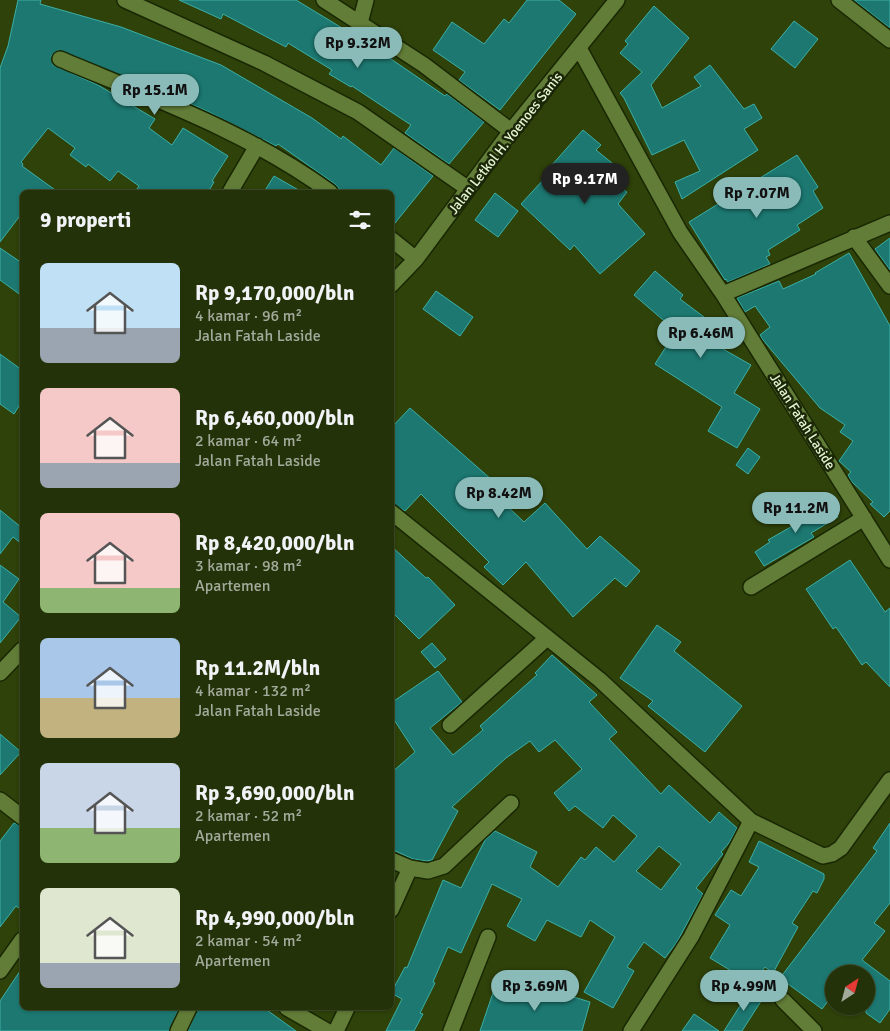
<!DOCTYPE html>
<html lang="id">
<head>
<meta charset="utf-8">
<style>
  body { margin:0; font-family:Signika,sans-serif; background:#2b3a12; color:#f1f3f6; height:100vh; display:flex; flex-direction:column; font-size:19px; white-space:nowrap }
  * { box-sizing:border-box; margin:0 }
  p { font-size:16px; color:#a3aa9c }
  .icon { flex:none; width:28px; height:28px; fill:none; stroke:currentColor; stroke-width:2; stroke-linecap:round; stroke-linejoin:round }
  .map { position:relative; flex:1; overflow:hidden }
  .drawer { position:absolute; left:20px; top:190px; width:374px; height:820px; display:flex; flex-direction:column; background:#233208; border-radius:8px; box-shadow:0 1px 4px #0004,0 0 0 1px #404d29 }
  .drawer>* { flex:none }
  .needle { width:32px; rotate:36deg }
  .controls { position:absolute; left:825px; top:965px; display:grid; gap:10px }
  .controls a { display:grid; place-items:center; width:50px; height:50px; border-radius:50%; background:#233208; box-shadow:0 1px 4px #0004,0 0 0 1px #404d29; font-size:25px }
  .price { position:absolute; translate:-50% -42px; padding:0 11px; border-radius:18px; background:#8bbbb9; color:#111; font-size:16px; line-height:32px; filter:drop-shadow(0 1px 2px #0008) }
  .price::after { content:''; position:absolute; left:50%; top:30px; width:15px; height:11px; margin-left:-8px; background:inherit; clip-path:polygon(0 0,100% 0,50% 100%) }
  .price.selected { background:#222; color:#fff }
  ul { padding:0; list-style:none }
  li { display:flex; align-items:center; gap:15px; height:125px; padding:0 20px }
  li span { display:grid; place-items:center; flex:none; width:140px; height:100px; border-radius:8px; color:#555 }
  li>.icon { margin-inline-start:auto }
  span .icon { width:60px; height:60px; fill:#fffc; stroke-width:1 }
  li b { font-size:21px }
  h2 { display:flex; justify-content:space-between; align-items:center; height:60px; padding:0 20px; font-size:21px }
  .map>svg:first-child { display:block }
  .building { fill:#1c7871; stroke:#3bb0a7; fill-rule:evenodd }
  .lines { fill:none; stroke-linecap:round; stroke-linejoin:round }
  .street-casing { stroke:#192702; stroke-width:18 }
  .street { stroke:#617d37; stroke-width:15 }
  .labels { text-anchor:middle; stroke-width:5; stroke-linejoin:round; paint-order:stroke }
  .street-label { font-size:14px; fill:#e3f4cf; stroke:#1b2609 }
</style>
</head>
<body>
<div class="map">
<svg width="890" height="1031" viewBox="0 0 890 1031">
  <rect width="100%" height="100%" fill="#2f420a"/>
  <path class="building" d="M18,0h23l-1,4 81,23 100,38 91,53 29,21 2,-3 38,29 13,-17 39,28 -42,52v-36h-49l-7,-8 -57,-40 -2,2 -67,-34 -41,-18 -110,-44 -7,6 2,9 45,20 57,34 -6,9 23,17 11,-17 45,28 -16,25 2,1 -6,10h-73l4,-6 -21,-15 -8,10 -22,-17 -2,3 -16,-12 5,-7 -27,-20 -27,34 2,2 -1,2 36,26h-36v21l-22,29v-174l8,-22z
    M179,0h117l79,48 70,48 2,-2 37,28 -35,42 -44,-31 6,-8 -59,-39 -1,1 -22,-13 3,-4 -44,-27 -2,4 -63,-33 -2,5z
    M527,0h32l17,14 -76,96 -41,-30 6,-8 -32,-22 19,-28 32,22 20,-25 5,4z
    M854,0h36v28z
    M654,6l35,32 -38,47 11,23 39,-22 -7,-9 16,-12 34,44 10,-5 8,14 -18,11 14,21 -76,49 -7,-17 25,-11 -16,-31 -32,15 -28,-57 -4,-5 22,-21 -22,-19 8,-9 -3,-3z
    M794,21l24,18 -23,29 -24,-19z
    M583,130l18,15 -5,5 16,13 -10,13 25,16 -9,12 27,30 -45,40 -26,-29 -4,5 -49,-46 33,-36 -3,-2z
    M797,155l21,32 -5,4 10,17 -26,17 3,5 -32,20 2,5 -4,2 4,7 -42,18 -2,-3 -1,1 -36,-58z
    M274,176l28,16h-38z
    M495,193l23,18 -20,26 -23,-17z
    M890,238v32l-15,-21z
    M0,248l22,15v33l-22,-16z
    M849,253l41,73v185l-6,6 -14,-13 3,-2 -22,-21 -3,-6 3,-3 -12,-11 14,-20 -13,-9 5,-7 -25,-17 -57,-68 -3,-5 10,-8 -15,-21 -10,6 -8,-14 42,-17 4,8 33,-15 -1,-1z
    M655,271l28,24 -3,4 36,27 -2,2 16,12 -7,9 28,16 -17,28 26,16 -23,39 -29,-17 14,-24 -67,-43 21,-33 -42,-36z
    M436,291l37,26 -13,19 -37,-27z
    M0,354l22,16v31l-8,13 -14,-10z
    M410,408l82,72 -6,6 38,36 21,-19 42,46 13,-13 40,35 -14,16 -11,-9 -42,39 -47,-55 -23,23 -19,-18 5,-5 -68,-68 -16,17 -14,-8v-75z
    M748,448l12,9 -12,17 -12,-9z
    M829,501l9,16 -27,16 3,4 -50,29 -9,-14 15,-10 -2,-2 42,-24 -1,-3z
    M0,510l22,18v16l-9,-7 -13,17z
    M391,546l35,32 2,-1 27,28 -36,34 -28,-28z
    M850,560l35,52 5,-4v79l-24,-25 -4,3 -26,-38 -3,2 -27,-40z
    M0,565l19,14 -16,23 18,15 -21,26z
    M657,625l24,17 -7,9 68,55 -37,46 -57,-46 5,-5 -33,-23z
    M432,643l14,16 -11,9 -14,-16z
    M552,655l45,40 -8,7 28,30 -8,7 52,55 8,-9 41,38 9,-11 18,16 -8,15 -8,9 2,2 -27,34 7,6 -26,48 -12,16 -21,-16 -17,25 7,4 -21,37 -29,-16 31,-55 -25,-17 -9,17 -34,-17 -12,21 -28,-15 15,-27 -30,-15 -31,69 -13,-6 -15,35 2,1 -15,30 3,1 -9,17h-28l16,-32 -11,-6 14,-26 2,1 36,-88 18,8 24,-48 10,-9 42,21 -7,15 28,20 23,-30 4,3 11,-13 18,15 23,-26 -24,-21 -10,13 -28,-22 -6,5 -15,-18 28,-24 -27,-29 -16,12 -9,-11 -24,17 -54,49 6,4 -26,49 -5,1 -14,-2 -22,-10v-76l24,-21 -24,-37v-12l47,-32 24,31 -32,26 23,27 30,-25 -3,-4 57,-51 -2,-2zM659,846l22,18 -20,26 -25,-19z
    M0,734l21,18 -21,23z
    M14,823l8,3v84l-6,-4 -16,21v-86z
    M890,823v80l-16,20 11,8 -23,29 28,21v28l-10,14 -14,-10v-39h-32v19l-12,16 -42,-31 97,-127 -4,-3z
    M759,841l65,33v5l-7,14 -4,-2 -21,32 6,4 -25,46 -8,-6 -12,17 -43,-26 20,-33 -15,-10 16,-25 10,6 18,-29 -10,-5z
    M22,968v40h157l-10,23h-169v-30z
    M495,987l42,14 4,-14 49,15 -8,29h-102z
    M750,990l13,8 -21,33h-18z
    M198,1008h66l32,23h-108z
    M694,1014l25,17h-37z"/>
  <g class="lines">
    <g class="street-casing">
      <path id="street" d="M125,0l139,63 94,49 109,76
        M324,0l100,65 87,66
        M839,0l51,40
        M360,23l6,-23
        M579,48l101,184 43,62 167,266
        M60,59c93,39 188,73 270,133
        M230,192l27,-46
        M854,237l36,49
        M391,239l25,20
        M391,285l25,-26 95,-128 106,-131
        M723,294l167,-71
        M391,512l209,168 151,141 72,35 9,-2 9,-6 49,-68
        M751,587l113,-69
        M0,673l22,-23
        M450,725l97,-87
        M0,800l22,17
        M391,860l19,8 18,3 16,-5 67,-63
        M391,910l19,-42
        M0,971l22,-31
        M783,1000l31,31
        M287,1008l40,23
        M178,1031l11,-23
        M336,1031l11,-23
        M451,1031l37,-94
        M631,1031l60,-94 60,-116"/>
    </g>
    <use href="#street" class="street"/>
  </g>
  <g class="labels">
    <g class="street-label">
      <text transform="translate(505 143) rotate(-52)" y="5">Jalan Letkol H. Yoenoes Sanis</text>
      <text transform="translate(803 421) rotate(58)" y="5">Jalan Fatah Laside</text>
    </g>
  </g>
</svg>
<div class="controls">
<a><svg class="needle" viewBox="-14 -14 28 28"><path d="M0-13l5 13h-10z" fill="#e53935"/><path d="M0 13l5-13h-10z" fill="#a3aa9c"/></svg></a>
</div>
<b class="price" style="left:358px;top:69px">Rp 9.32M</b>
<b class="price" style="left:155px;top:116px">Rp 15.1M</b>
<b class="price selected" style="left:585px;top:205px">Rp 9.17M</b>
<b class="price" style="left:757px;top:219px">Rp 7.07M</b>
<b class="price" style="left:701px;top:359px">Rp 6.46M</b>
<b class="price" style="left:499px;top:519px">Rp 8.42M</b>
<b class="price" style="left:796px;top:534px">Rp 11.2M</b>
<b class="price" style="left:535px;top:1012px">Rp 3.69M</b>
<b class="price" style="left:744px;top:1012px">Rp 4.99M</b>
<section class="drawer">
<h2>9 properti<svg class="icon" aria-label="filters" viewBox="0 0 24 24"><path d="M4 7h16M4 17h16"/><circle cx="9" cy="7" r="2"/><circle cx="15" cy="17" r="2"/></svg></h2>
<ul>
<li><span style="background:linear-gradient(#bfe0f5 65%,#9aa5b1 0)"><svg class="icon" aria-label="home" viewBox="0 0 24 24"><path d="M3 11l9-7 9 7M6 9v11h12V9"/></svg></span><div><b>Rp 9,170,000/bln</b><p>4 kamar · 96 m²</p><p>Jalan Fatah Laside</p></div></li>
<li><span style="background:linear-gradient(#f6c9c9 75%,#9aa5b1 0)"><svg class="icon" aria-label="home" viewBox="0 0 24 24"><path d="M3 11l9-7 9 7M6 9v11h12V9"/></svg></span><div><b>Rp 6,460,000/bln</b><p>2 kamar · 64 m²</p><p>Jalan Fatah Laside</p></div></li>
<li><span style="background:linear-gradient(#f6c9c9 75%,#8fb573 0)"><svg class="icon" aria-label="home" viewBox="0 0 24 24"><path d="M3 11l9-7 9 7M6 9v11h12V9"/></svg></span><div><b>Rp 8,420,000/bln</b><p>3 kamar · 98 m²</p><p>Apartemen</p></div></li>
<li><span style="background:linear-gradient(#a9c7e8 60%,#c2b280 0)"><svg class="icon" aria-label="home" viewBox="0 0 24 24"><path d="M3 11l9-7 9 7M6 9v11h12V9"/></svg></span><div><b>Rp 11.2M/bln</b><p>4 kamar · 132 m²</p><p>Jalan Fatah Laside</p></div></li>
<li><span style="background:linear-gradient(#c9d6e8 65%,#8fb573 0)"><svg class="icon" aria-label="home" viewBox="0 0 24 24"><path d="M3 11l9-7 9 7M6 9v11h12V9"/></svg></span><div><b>Rp 3,690,000/bln</b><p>2 kamar · 52 m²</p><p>Apartemen</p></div></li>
<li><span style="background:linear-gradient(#dfe7d0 75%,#9aa5b1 0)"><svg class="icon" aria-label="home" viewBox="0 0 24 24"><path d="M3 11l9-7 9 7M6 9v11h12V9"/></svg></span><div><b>Rp 4,990,000/bln</b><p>2 kamar · 54 m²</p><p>Apartemen</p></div></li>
</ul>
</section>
</div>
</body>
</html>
